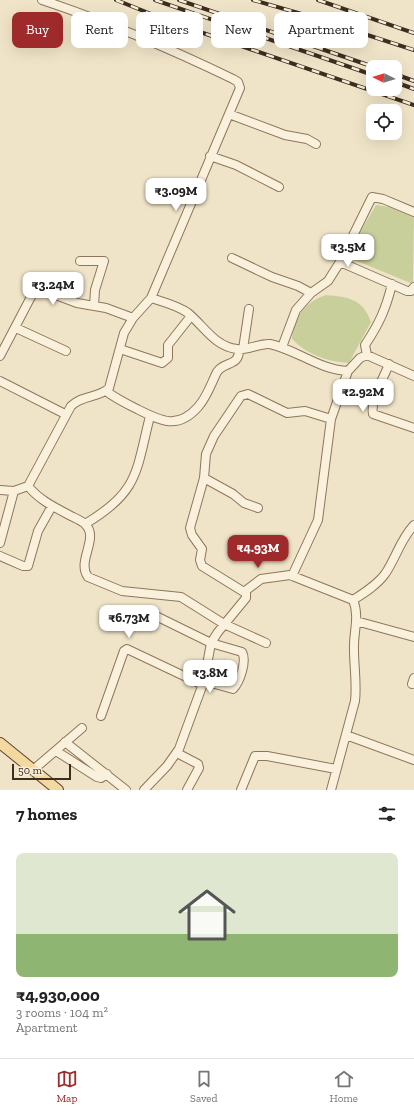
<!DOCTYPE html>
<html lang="en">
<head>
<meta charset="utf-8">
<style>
  body { margin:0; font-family:"Zilla Slab",serif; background:#f2f2f2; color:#222; height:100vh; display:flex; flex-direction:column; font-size:15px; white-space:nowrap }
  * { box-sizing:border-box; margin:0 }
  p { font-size:13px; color:#767676 }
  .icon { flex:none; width:22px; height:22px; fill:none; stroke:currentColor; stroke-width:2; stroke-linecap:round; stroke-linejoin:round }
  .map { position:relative; height:790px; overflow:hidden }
  .side { display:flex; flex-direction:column; background:#fff; flex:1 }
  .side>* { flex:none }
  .guide { position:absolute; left:12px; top:12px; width:390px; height:36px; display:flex; gap:8px }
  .needle { width:26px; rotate:275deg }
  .tools { position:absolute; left:366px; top:60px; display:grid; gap:8px }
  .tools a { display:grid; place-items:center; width:36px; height:36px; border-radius:8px; background:#fff; box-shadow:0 4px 16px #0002; font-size:20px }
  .scale { position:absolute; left:12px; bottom:10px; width:59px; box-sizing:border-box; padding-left:4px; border:2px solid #3d2e20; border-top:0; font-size:11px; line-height:14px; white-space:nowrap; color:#3d2e20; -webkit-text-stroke:3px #f7eed8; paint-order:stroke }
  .price { position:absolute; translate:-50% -34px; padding:0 9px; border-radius:8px; background:#fff; color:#222; font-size:13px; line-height:26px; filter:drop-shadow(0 1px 2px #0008) }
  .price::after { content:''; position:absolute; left:50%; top:24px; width:12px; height:9px; margin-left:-6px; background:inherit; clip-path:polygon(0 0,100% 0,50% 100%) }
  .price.active { background:#9e2a2b; color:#fff }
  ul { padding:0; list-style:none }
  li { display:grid; align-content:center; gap:8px; height:212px; padding:0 16px }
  li span { display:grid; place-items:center; height:124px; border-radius:8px; color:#555 }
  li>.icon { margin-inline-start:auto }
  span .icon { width:72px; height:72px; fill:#fffc; stroke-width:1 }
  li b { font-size:17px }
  h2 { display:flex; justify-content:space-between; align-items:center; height:48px; padding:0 16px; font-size:17px }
  .pill { padding:0 14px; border-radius:8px; background:#fff; box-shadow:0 4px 16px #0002; font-size:14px; line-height:36px }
  .pill.active { background:#9e2a2b; color:#fff }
  .tabs { display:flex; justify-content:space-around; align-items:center; height:56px; border-top:1px solid #e0e0e0; background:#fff; font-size:11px; color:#767676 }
  .tabs a { display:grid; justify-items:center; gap:2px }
  .tabs .active { color:#9e2a2b }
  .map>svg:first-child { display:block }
  .green { fill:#c9cf9b }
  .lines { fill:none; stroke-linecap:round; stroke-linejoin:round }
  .minor-casing { stroke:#8d765c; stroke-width:10 }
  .major-casing { stroke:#5b4430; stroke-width:12 }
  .minor { stroke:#faf1dc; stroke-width:8 }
  .major { stroke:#f3d9a0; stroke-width:10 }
  .rail-casing { stroke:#3d2e20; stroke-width:4 }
  .rail { stroke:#f7eed8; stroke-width:2.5; stroke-dasharray:8; stroke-linecap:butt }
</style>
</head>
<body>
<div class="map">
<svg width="414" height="790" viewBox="0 0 414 790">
  <rect width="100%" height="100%" fill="#f0e4c8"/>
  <path class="green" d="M376,205l21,3 17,5 -1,71 -61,-25 -3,-8z
    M326,295c23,2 37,4 45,27l-22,41c-21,-1 -43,-9 -57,-24 2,-22 13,-37 34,-44z"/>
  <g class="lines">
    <g class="minor-casing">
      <path id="minor" d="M229,114l56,21 22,4 9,5
        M210,156l26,9 43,22
        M232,258l40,19 26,9 13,7
        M80,261h24l-9,29 -1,16
        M340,262l67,29h4l3,-4
        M151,298c12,4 26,7 37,15 16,13 26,33 49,36 10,2 22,-6 33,-5 27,6 50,26 78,27l12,-13 7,-3 47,21
        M16,328l50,23
        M282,347l14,-37 15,-17 17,-12 12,-19 32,-65 11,2 31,13
        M120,349l42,14 6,-5v-13l23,-29
        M243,349l6,-40
        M367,355l-2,-10c14,-21 21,-36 27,-61
        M0,356l33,-63 3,-3 9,1 32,12 29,5 27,10
        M389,364c-5,14 -19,35 -16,50l41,14
        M0,381l65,33
        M106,391c9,7 19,12 29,17 24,12 42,23 63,-1 9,-10 13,-23 19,-35 7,-11 22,-5 22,-22
        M204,478l29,16 11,9 14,5
        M28,486c11,14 28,22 43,30 4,2 11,5 14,8 15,14 -9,37 3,53l34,14 59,6 43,27 42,19
        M0,490l14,1 14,-5 43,-80c11,-11 28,-8 38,-18l15,-55 9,-15 18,-20 89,-210 -2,-6 -5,-3c-62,-30 -125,-57 -191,-79
        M85,524c54,-32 51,-52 65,-108
        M0,543l14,-52
        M0,556l23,10h5l10,-35 14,-25
        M292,576l26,-56 13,-101 17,-48
        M353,600c11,-7 24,-15 32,-26 11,-16 15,-34 29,-49
        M158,617l53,26 31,9c5,9 -2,30 -9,37l-29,-8
        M356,621l58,16
        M412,684l2,-6
        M101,716l23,-65 3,-2 76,36
        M346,735l68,25
        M65,742l61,48
        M56,751l41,26 4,1 6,-4
        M177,753l21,11 1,4 -12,22
        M33,770l49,-42
        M144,790l23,-24 12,-17 25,-68 7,-38 7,-11 28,-34v-6
        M241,790l14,-34h12l69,13
        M331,790l24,-89c2,-17 -1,-34 -1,-51 -1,-16 6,-34 -1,-50l-63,-25 -29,4 -17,13 -42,-26 -2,-6 2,-11 -10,-14 -2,-7 14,-50 2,-24 8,-18 27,-40 7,-2 39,19 18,-2 26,8"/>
    </g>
    <g class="major-casing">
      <path id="major" d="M0,743l58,47"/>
    </g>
    <use href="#minor" class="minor"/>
    <use href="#major" class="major"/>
    <g class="rail-casing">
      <path id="rail" d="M116,0l55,22 243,83
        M155,0l218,75
        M179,0l195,67
        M253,0l59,17 102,33
        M318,0l96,33
        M395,74l19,7
        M395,82l19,7"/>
    </g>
    <use href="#rail" class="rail"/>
  </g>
</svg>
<div class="tools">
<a><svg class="needle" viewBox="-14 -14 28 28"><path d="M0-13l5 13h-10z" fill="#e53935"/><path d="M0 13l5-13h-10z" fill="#767676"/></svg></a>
<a><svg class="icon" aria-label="locate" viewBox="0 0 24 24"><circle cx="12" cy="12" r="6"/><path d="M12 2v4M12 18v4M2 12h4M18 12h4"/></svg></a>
</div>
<div class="scale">50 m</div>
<b class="price" style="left:176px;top:212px">₹3.09M</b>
<b class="price" style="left:348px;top:268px">₹3.5M</b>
<b class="price" style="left:53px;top:306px">₹3.24M</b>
<b class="price" style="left:363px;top:413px">₹2.92M</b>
<b class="price active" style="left:258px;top:569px">₹4.93M</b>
<b class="price" style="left:129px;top:639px">₹6.73M</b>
<b class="price" style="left:210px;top:694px">₹3.8M</b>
<div class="guide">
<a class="pill active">Buy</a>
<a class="pill">Rent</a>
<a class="pill">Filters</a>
<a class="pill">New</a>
<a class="pill">Apartment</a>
</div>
</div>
<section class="side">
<h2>7 homes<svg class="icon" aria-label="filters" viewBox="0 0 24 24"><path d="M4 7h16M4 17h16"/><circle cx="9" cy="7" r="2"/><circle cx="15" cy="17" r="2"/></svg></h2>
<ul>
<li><span style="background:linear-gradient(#dfe7d0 65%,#8fb573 0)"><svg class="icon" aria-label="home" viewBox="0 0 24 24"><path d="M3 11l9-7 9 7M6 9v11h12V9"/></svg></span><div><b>₹4,930,000</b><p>3 rooms · 104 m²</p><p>Apartment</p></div></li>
</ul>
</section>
<nav class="tabs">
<a class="active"><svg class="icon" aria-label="map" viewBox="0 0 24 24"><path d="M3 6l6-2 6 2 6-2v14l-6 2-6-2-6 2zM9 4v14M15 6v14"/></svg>Map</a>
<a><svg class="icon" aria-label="saved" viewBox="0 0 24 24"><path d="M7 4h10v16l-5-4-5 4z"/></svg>Saved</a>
<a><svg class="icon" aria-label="home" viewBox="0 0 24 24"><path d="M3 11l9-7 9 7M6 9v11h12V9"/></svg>Home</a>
</nav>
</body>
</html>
